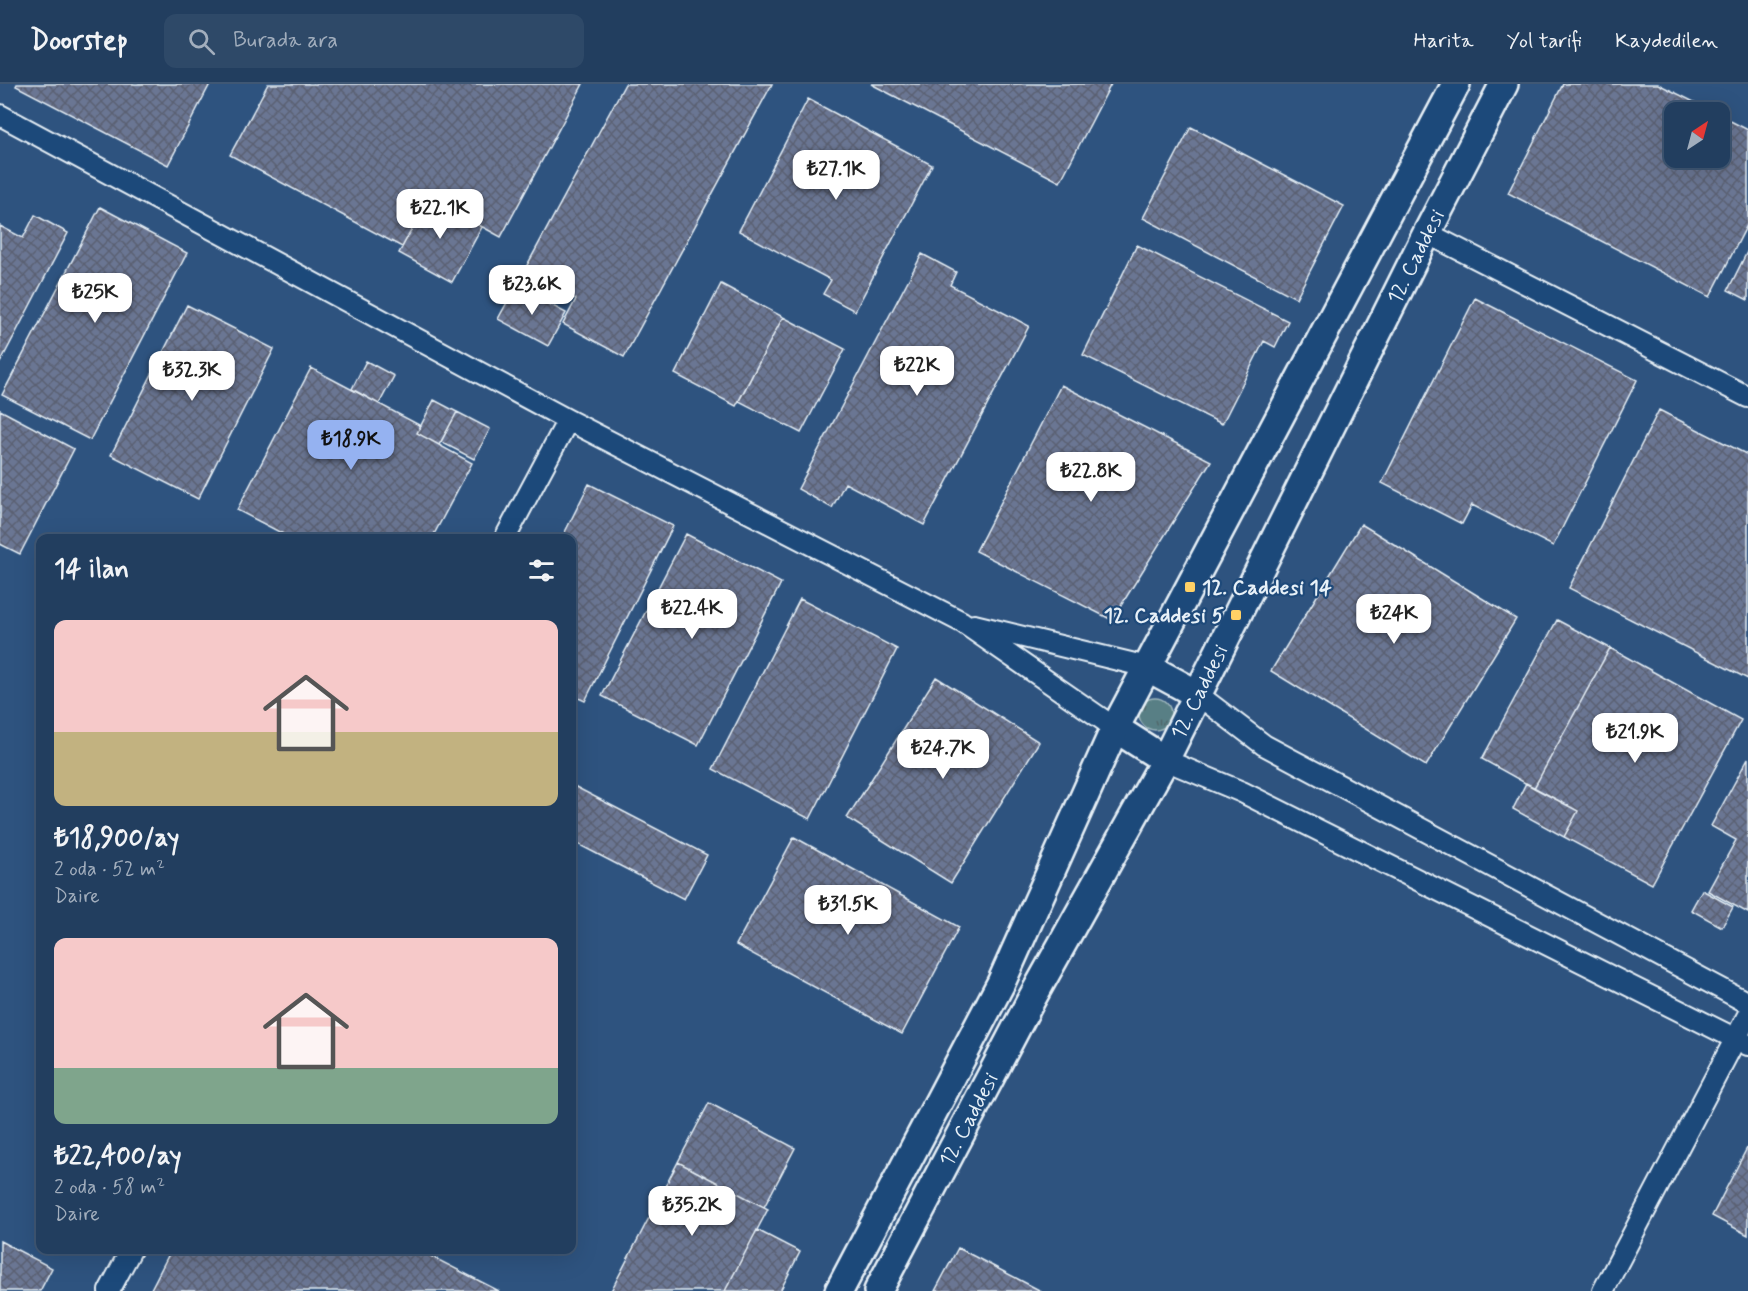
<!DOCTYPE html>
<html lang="tr">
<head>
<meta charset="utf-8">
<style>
  body { margin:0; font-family:Mynerve,sans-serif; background:#2e4968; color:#f1f3f6; height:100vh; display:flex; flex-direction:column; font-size:22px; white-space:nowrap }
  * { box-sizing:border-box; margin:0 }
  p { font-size:20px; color:#a2aebd }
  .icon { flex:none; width:33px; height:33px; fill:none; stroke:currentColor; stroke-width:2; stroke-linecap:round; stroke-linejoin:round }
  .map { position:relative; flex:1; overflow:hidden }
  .sheet { position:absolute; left:36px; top:450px; width:540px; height:720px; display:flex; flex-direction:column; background:#223e5f; border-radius:12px; box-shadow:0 6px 24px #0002,0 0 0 2px #3f5774 }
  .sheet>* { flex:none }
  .needle { width:39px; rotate:36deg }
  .controls { position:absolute; left:1664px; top:18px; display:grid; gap:12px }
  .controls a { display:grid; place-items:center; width:66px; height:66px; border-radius:12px; background:#223e5f; box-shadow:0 6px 24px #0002,0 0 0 2px #3f5774; font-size:30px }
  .price { position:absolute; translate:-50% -51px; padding:0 14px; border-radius:12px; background:#fff; color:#222; font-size:20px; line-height:39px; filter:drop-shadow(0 2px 3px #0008) }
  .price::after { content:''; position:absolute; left:50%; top:36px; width:18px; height:14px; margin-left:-9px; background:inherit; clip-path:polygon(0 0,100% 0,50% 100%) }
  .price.current { background:#95b2f1; color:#111 }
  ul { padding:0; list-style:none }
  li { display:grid; align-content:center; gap:12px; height:318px; padding:0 18px }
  li span { display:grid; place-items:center; height:186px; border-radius:12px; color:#555 }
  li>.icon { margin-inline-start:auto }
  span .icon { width:108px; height:108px; fill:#fffc; stroke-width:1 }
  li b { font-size:26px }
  h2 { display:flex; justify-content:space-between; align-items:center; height:72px; padding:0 18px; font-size:26px }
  header { display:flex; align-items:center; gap:36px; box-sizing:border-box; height:84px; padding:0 30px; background:#223e5f; border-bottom:2px solid #3f5774 }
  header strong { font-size:28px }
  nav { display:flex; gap:33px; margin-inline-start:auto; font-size:21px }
  .search { width:420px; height:54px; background:#2e4968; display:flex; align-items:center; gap:15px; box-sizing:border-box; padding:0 21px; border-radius:12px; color:#a2aebd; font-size:22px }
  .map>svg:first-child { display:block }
  .grass { fill:url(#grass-tufts); stroke:#a0b8be; stroke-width:1.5 }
  .building { fill:url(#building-cross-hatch); stroke:#e8f1f8; stroke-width:1.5 }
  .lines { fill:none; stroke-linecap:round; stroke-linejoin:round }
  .street-casing { stroke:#e8f1f8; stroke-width:24 }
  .secondary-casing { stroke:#e8f1f8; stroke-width:32 }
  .street { stroke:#1f4a7a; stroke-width:20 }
  .secondary { stroke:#1f4a7a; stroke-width:27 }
  .poi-dot { fill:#ffd166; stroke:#1f4a7a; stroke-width:2 }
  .labels { text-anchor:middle; stroke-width:4.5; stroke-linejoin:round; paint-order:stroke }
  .street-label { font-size:21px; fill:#e8f1f8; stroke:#1f4a7a }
  .poi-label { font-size:21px; font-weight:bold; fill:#e8f1f8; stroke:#1f4a7a; text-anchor:start }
</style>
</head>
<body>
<header>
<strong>Doorstep</strong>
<div class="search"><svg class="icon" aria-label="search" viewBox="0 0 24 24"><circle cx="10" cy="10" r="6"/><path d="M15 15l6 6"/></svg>Burada ara</div>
<nav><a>Harita</a><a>Yol tarifi</a><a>Kaydedilen</a></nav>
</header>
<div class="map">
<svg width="1748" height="1207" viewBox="0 0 1748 1207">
  <defs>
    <pattern id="grass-tufts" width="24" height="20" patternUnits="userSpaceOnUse" patternTransform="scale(1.5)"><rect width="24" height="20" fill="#597f85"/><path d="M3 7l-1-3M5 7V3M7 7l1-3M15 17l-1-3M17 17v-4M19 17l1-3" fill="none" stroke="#50666a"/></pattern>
    <pattern id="building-cross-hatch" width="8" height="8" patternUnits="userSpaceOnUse" patternTransform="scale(1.5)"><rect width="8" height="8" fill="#6b7693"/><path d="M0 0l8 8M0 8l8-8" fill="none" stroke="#5a6172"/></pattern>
  </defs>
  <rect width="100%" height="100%" fill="#2e537f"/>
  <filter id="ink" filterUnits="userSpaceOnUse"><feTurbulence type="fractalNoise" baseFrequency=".0167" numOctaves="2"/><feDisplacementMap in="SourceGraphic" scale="12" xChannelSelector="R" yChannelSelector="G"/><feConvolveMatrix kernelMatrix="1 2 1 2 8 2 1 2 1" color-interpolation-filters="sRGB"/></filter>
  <g filter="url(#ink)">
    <path class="grass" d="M1139 630a16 16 0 1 1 32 0a16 16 0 1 1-32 0Z"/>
    <path class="building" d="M17,0h193l-42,81 -152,-79z
      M268,0h315l-82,153 -72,-39 -27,49 -172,-92z
      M625,0h147l-148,273 -61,-33 13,-25 -52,-28z
      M871,0h240l-51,98z
      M1563,0h95l56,28h-40v46h45v-43l29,15v93l-38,74 -202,-104z
      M808,15l124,66 -77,146 -32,-17 8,-14 -92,-49z
      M1191,43l153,79 -48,92 -153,-80z
      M429,114l53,29 -30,55 -53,-29z
      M100,123l87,46 -97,187 -88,-45z
      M35,131l33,18 -68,130v-137l23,12z
      M1137,161l151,76 -13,26 -11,-6 -42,83 -139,-69z
      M1748,166v50l-20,-10z
      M922,170l34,18 -6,13 79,41 -105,199 -79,-42 -13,25 -34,-19z
      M721,200l62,33 -47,89 -61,-32z
      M516,202l50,27 -18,33 -50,-27z
      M1475,214l162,82 -84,166 -81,-41 -10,19 -80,-41z
      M187,221l87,44 -76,150 -87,-44z
      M783,233l62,32 -44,84 -62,-32z
      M366,277l28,15 -15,28 -27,-15z
      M311,284l110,58 -4,7 55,30 -40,75h-141l-54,-28z
      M1061,301l150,76 -99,159 -136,-69z
      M434,316l23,12 -18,33 -22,-12z
      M0,326l74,39 -54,105 -20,-10z
      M1659,326l89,45v224l-179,-91z
      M457,328l33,17 -16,30 -33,-17z
      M589,400l84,42 -88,175 -13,-6v-157h-10z
      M1361,440l155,95 -90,147 -155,-95z
      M686,450l95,49 -83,162 -96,-49z
      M800,515l97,50 -87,170 -97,-50z
      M1557,536l53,28 -76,140 -52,-29z
      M1610,564l131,72 -89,164 -88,-47 14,-26 -44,-23z
      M936,593l103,65 -88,141 -104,-65z
      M1748,674v155l-40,-22 28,-51 -25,-14z
      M1526,699l52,28 -14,26 -51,-28z
      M572,701l135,70 -23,44 -112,-58z
      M794,753l165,90 -57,107 -166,-89z
      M1702,806l31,17 -11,20 -31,-17z
      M709,1019l86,45 -31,59 -86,-45z
      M1748,1062v89l-36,-19z
      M678,1078l90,47 -11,21 -32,61h-114z
      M757,1146l43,22 -20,39h-55z
      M0,1157l52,27 -12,23h-40z
      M958,1164l83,43h-106z
      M171,1166h248l80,41h-349z"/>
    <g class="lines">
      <g class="street-casing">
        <path id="street" d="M0,31l568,305 394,202 153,106
          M1427,149l321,164
          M505,454l63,-118
          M974,541l173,42
          M1197,610l67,51 484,258
          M1165,676l77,32 506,253
          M109,1207l22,-41
          M1603,1207l145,-276"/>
      </g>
      <g class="secondary-casing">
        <g id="secondary">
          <path d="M1147,583l50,27"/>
          <path d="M1115,644l50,32"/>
          <path d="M839,1207l162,-308 114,-255 341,-644"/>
          <path id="s1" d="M878,1207l153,-291 134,-240 262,-527 77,-149"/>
        </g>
      </g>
      <use href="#street" class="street"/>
      <use href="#secondary" class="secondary"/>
    </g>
  </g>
  <g class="poi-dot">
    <rect x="1184" y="497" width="12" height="12" rx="3"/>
    <rect x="1230" y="525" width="12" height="12" rx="3"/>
  </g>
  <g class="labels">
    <g class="street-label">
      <text dy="7" stroke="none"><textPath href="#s1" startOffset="1166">12. Caddesi</textPath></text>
      <text dy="7" stroke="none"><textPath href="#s1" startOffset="680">12. Caddesi</textPath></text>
      <text dy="7" stroke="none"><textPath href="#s1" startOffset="194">12. Caddesi</textPath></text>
    </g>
    <g class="poi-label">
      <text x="1202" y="510">12. Caddesi 14</text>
      <text x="1224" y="538" text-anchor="end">12. Caddesi 5</text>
    </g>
  </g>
</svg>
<div class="controls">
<a><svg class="needle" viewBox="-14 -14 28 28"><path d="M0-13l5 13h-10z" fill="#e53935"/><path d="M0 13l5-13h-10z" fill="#a2aebd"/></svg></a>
</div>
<b class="price" style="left:836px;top:117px">₺27.1K</b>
<b class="price" style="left:440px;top:156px">₺22.1K</b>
<b class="price" style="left:532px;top:232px">₺23.6K</b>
<b class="price" style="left:95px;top:240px">₺25K</b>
<b class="price" style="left:917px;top:313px">₺22K</b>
<b class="price" style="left:192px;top:318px">₺32.3K</b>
<b class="price current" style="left:351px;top:387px">₺18.9K</b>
<b class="price" style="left:1091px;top:419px">₺22.8K</b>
<b class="price" style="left:692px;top:556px">₺22.4K</b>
<b class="price" style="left:1394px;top:561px">₺24K</b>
<b class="price" style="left:1635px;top:680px">₺21.9K</b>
<b class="price" style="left:943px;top:696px">₺24.7K</b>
<b class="price" style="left:848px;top:852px">₺31.5K</b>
<b class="price" style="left:692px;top:1153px">₺35.2K</b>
<section class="sheet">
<h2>14 ilan<svg class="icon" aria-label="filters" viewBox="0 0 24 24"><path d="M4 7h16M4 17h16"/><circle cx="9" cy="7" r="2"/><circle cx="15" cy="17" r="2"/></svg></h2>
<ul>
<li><span style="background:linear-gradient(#f6c9c9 60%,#c2b280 0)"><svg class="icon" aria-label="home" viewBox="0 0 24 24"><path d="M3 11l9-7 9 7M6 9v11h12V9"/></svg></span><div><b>₺18,900/ay</b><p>2 oda · 52 m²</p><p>Daire</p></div></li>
<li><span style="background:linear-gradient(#f6c9c9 70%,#7fa58c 0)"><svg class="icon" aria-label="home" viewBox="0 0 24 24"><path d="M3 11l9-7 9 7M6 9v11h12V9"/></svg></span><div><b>₺22,400/ay</b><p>2 oda · 58 m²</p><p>Daire</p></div></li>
</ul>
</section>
</div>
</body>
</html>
